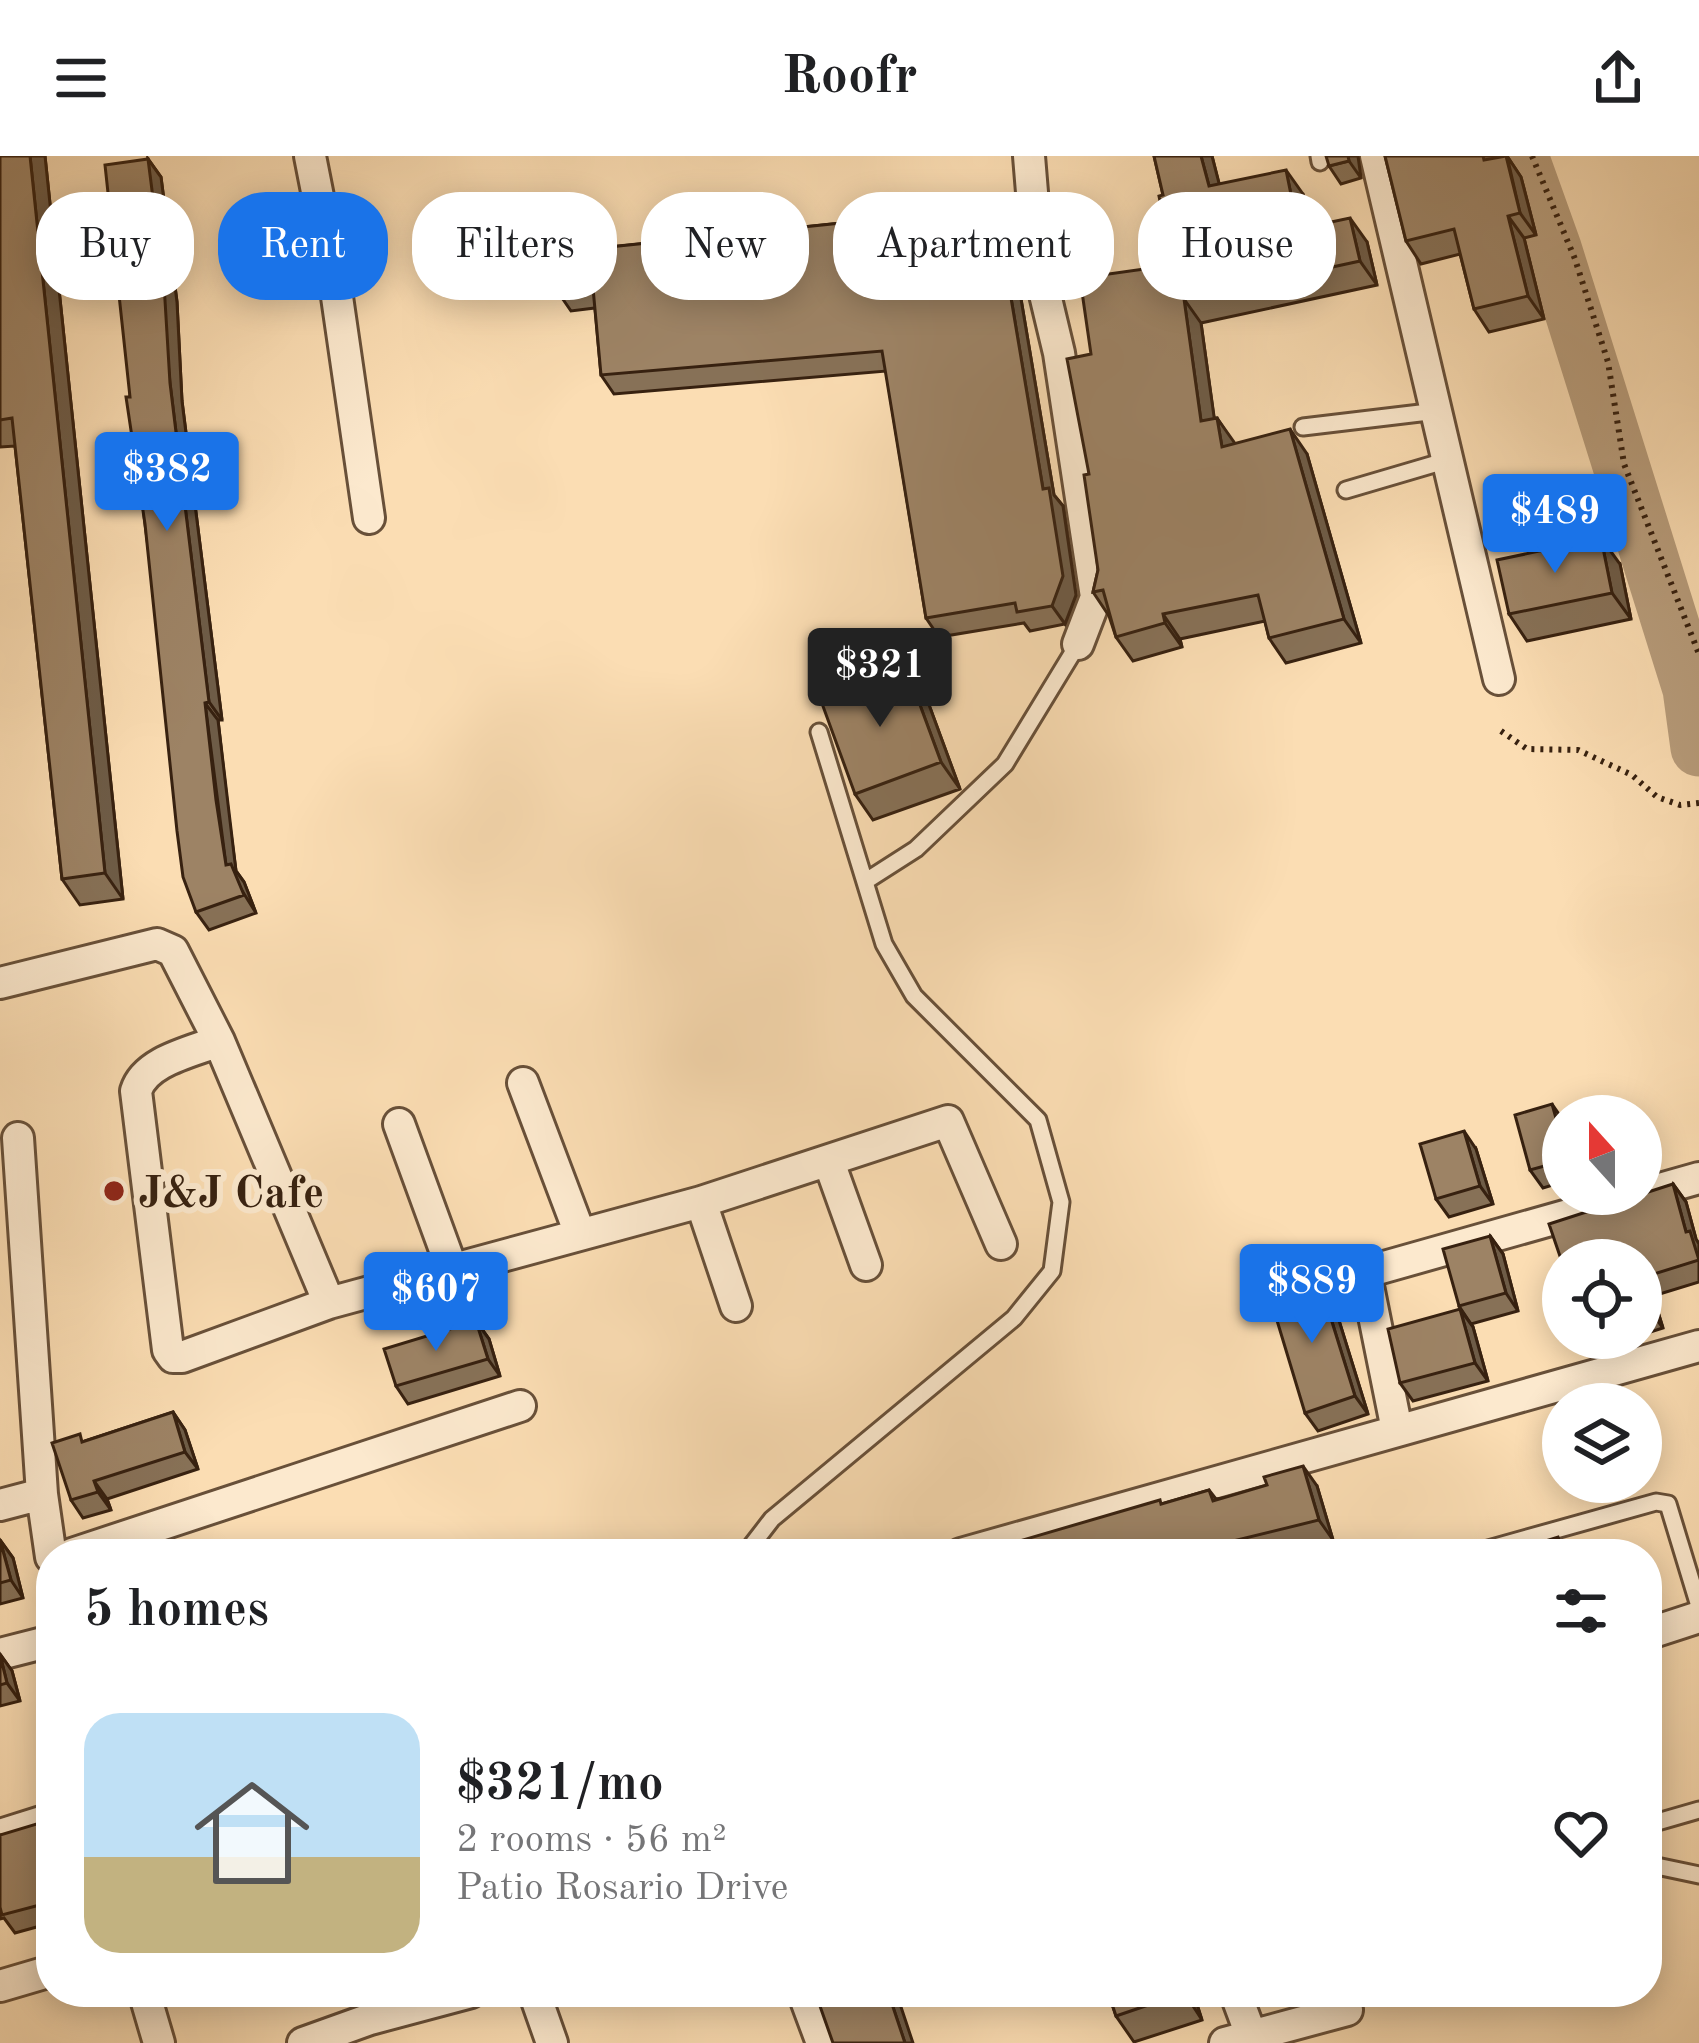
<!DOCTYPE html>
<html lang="en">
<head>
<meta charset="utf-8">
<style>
  body { margin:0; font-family:"Old Standard TT",serif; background:#f2f2f2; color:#202124; height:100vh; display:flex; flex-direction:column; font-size:45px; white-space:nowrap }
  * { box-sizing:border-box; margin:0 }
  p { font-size:39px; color:#757577 }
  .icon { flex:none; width:66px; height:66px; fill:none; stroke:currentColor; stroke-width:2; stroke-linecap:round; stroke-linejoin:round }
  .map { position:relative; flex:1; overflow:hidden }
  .side { position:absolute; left:36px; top:1383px; width:1626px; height:468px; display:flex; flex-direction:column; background:#fff; border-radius:48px; box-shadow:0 6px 30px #0003 }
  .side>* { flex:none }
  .banner { position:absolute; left:36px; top:36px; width:1629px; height:108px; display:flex; gap:24px }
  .needle { width:78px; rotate:339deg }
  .controls { position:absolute; left:1542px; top:939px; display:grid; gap:24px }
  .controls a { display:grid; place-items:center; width:120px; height:120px; border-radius:50%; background:#fff; box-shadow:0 6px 30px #0003; font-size:60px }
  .price { position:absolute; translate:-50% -102px; padding:0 27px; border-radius:12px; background:#1a73e8; color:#fff; font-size:39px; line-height:78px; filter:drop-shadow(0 3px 6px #0008) }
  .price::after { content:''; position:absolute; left:50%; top:72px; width:36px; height:27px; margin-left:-18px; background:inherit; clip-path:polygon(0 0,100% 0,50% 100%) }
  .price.active { background:#222; color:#fff }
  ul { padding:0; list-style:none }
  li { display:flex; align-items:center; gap:36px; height:300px; padding:0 48px }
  li span { display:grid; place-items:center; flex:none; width:336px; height:240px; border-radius:36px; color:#555 }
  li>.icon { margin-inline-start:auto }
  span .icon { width:144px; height:144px; fill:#fffc; stroke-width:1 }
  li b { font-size:51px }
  h2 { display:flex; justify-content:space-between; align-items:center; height:144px; padding:0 48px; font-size:51px }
  .tag { padding:0 42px; border-radius:48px; background:#fff; box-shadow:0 6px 30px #0003; font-size:42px; line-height:108px }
  .tag.active { background:#1a73e8; color:#fff }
  header { display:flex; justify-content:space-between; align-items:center; height:156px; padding:0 48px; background:#fff; font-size:54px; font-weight:700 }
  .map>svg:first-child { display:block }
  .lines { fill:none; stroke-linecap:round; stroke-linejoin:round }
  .river { stroke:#b89d7c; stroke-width:57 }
  .lane-casing { stroke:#685039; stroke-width:21 }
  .street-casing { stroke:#685039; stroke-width:36 }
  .path { stroke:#372110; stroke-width:6; stroke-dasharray:3 6; stroke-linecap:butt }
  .lane { stroke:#fce9ce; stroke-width:15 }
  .street { stroke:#fce9ce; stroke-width:30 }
  .wall { fill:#877157; stroke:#372110; stroke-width:3 }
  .shaded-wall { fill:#6e5c47; stroke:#372110; stroke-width:3 }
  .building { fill:#9d8365; stroke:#372110; stroke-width:3 }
  .poi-dot { fill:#8f2418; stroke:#fce9ce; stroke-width:4.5 }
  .labels { text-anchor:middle; stroke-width:12; stroke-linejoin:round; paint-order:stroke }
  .poi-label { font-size:45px; font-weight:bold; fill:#372110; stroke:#fce9ce; text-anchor:start }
</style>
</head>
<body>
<header><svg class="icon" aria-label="menu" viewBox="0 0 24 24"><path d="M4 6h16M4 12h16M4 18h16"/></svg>Roofr<svg class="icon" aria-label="share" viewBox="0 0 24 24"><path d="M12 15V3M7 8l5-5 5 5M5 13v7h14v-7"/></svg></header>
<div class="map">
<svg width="1699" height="1887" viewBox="0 0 1699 1887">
  <rect width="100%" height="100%" fill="#fbddb3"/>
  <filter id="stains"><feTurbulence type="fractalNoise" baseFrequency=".00167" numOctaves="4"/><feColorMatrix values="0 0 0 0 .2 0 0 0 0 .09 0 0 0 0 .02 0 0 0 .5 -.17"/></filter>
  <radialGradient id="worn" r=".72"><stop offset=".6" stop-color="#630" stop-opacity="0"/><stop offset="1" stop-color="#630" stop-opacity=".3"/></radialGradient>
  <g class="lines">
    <path class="river" d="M1520,0l33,92 138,441 8,59"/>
    <g class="lane-casing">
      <path id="lane" d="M1319,0l1,6
        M1303,271l134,-16
        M1346,334l102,-30
        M866,725l50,-32 89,-85 73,-120
        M745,1398l27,-35 242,-201 38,-47 9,-69 -23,-82 -124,-124 -30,-52 -65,-212
        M1470,1398l186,-52 12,2 31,102
        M1647,1669l52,-15
        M1647,1708l52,11"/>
    </g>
    <g class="street-casing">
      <path id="street" d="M310,0l25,127 34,235
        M1029,0l9,109 21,88 37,244 -18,47
        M1376,0l123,523
        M0,827l157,-39 16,7 46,90 110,262
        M219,885c-28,11 -74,20 -83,50l32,259 5,7h9l147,-54 372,-101 247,-81 53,123
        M523,927l57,151
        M399,968l53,145
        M18,982l24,356 9,63
        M829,1006l37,103
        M701,1046l35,104
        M1397,1274l-30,-149 3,-10 329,-93
        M0,1349l42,-11
        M72,1398l448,-148
        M961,1398l738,-208
        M1647,1478l52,-17
        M0,1498l51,-13
        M0,1679l51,-16
        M0,1830l51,-15
        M144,1836l15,51
        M534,1836l18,51
        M803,1836l19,51
        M1235,1836l16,43
        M303,1887l67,-24 101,-27
        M1225,1887l122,-33"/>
    </g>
    <path class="path" d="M1532,0l43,103 33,103 16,102 75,190
      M1501,575l26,18 51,1 54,25 25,22 23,8 19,-2"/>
    <use href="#lane" class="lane"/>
    <use href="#street" class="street"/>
  </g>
  <path class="wall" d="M0,0h45l78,743 -43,6 -18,-26 -47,-433 -15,1z
    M1154,0h58l7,28 84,10 6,33 58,15 10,43 -176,38 13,95h3l17,26 73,10 54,189 -75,20 -17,-25 -4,-17 -85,18 2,8 -49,14 -17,-24 -7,-21 -16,-24 5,-22 -9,-96 2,-120 82,-89 -10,-70z
    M1385,0h122l14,21 15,58 -12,3 20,81 -55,13 -15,-23 -14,-55 -39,10 -15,-23z
    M148,3l13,18 16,125 5,99 40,319h-4l11,98 7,53 8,11 12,31 -47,17 -13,-18 -51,-388 -15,-127z
    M1357,3l4,19 -20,6 -12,-18z
    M880,63l13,19 6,56 62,-10 45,-16 13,19 35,208 9,11 13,89 -11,29 -35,7 -6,-8 -85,14 -13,-19 -40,-247 -272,23 -13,-19 -6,-67 -24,3 -13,-19 34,-43z
    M1620,408l11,55 -104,22 -18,-27z
    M906,511l19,27 35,95 -87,31 -18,-26z
    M1563,964v62l-20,6 -13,-18z
    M1476,993l17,55 -44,13 -13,-18z
    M1673,1028l13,18 10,37 3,5v38l-46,14 10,32 -22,7v-75z
    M1490,1080l13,18 15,57 -47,13 -12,-18z
    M1319,1124l13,18 36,116 -50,17 -13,-18z
    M476,1165l13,18 11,37 -92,28 -12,-18z
    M1473,1171l15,54 -75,20 -13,-18z
    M1591,1182h39l-32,10z
    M173,1256l12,18 13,39 -91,30 4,11 -28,8 -12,-18 14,-59z
    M1317,1330l16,54 -57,14h-283l216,-64 7,9z
    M0,1384l13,18 10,40 -23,6z
    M0,1498l12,17 8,30 -20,5z
    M51,1677v90l-36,10 -11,-15 -4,1v-84z
    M1108,1836h85l9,28 -68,22 -18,-26z"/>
  <path class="shaded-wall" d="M30,0h15l78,743 -18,-26z
    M1201,0h11l14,54 -17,-24z
    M1348,0h10l3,22 -12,-17z
    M1507,0l14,21 15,58 -16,-22z
    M148,3l13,18 16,125 5,99 40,319 -13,-18 -39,-319z
    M1286,14l17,24 12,59 -17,-24z
    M1508,60l16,22 20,81 -16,-23z
    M1350,62l17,24 10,43 -17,-24z
    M880,63l13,19 8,77 -13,-19z
    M1006,112l13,19 35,208 9,11 13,89 -11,29 -13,-18 -9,-117z
    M1184,143l17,24 17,122 -17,-24z
    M1217,262l17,24 5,29 -17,-24z
    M1290,273l17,25 54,189 -17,-24z
    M1601,382l19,26 11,55 -19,-26z
    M1163,458l17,25 2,8 -17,-24z
    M906,511l19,27 35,95 -19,-27z
    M205,547l13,17 18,151 8,11 12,31 -30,-48z
    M1552,948l11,16v23z
    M1464,975l12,18 17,55 -13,-18z
    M1673,1028l13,18 10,37 3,5v14l-13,-26z
    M1490,1080l13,18 15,57 -12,-18z
    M1641,1123l12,17 10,32 -13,-18z
    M1319,1124l13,18 36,116 -13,-18z
    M1460,1153l13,18 15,54 -13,-18z
    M476,1165l13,18 11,37 -12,-17z
    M173,1256l12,18 13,39 -13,-17z
    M1303,1310l14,20 16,54 -14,-20z
    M94,1325l13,18 4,11 -13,-18z
    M0,1384l13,18 10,40 -12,-18z
    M0,1498l12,17 8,30 -13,-18z
    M888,1836h8l17,51h-8z
    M1184,1836h9l9,28z"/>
  <path class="building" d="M0,0h30l75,717 -43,6 -50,-461 -12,2z
    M1154,0h47l8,30 77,-16 12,59 52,-11 10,43 -176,38 17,122 16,-3 5,29 68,-18 54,190 -75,19 -11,-43 -95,19 2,9 -49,14 -13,-47 -10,2 5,-22 -14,-95 5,-1 -22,-115 24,-5 -11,-76 93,-13 -14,-69 4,-1z
    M1326,0h22l1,5 -20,5z
    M1385,0h98l1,4 22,-4 14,57 -12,3 20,80 -54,13 -20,-80 -48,12z
    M148,3l16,125 6,99 39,319 -4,1 11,97 10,65 5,-1 13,31 -48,17 -13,-35 -6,-46 -32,-307 -19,-127h4l-25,-232z
    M880,63l8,77 73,-12 -2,-8 47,-8 37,221 6,-1 14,88 -11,30 -35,6 -2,-9 -89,15 -44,-267 -281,24 -8,-87 -35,4 -5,-43 36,-4v4z
    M1601,382l11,55 -103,21 -12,-54z
    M906,511l35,95 -86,32 -35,-96z
    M1552,948l11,39v18l-33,9 -15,-55z
    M1464,975l16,55 -44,13 -16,-55z
    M1673,1028l13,48 4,-1 9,29 -58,18v-18h-78v5l-14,-41z
    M1490,1080l16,57 -47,13 -16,-57z
    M1319,1124l36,116 -50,17 -36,-119z
    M1641,1124l9,30 -9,3z
    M1460,1153l15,54 -75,20 -12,-54z
    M476,1165l12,38 -92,27 -12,-37z
    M173,1256l12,40 -91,29 4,11 -27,8 -19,-57 28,-9 2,8z
    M1303,1310l16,54 -94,23 -32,11h-200l-1,-5 168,-49 1,4 48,-14 4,11 54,-16 -3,-8z
    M1558,1381l6,17h-61z
    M0,1384l11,40 -11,3z
    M0,1499l7,28 -7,2z
    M43,1666l8,26v54l-49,13 -2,-8v-72z
    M815,1836h73l17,51h-72z
    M1108,1836h76v1l-68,23z"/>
  <circle class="poi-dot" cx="114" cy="1035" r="12"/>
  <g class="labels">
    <g class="poi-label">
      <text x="138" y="1051">J&amp;J Cafe</text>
    </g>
  </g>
  <rect width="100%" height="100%" filter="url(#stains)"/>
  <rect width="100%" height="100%" fill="url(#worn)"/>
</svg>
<div class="controls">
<a><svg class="needle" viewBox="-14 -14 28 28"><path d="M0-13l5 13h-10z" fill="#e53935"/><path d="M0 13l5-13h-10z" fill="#757577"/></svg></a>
<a><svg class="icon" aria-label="locate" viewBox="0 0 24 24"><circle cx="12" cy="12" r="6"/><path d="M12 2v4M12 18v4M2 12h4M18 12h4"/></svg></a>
<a><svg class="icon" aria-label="layers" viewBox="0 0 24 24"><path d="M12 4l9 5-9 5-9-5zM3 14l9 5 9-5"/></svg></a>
</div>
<b class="price" style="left:167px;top:378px">$382</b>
<b class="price" style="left:1555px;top:420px">$489</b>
<b class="price active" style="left:880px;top:574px">$321</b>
<b class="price" style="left:1312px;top:1190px">$889</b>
<b class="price" style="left:436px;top:1198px">$607</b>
<div class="banner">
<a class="tag">Buy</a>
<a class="tag active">Rent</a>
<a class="tag">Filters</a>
<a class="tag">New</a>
<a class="tag">Apartment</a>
<a class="tag">House</a>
</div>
<section class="side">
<h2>5 homes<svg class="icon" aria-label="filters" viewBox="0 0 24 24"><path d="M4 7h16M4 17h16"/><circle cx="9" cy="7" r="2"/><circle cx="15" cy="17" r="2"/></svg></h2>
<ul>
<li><span style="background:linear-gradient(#bfe0f5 60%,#c2b280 0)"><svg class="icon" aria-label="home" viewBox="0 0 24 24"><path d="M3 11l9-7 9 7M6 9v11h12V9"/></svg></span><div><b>$321/mo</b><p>2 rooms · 56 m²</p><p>Patio Rosario Drive</p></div><svg class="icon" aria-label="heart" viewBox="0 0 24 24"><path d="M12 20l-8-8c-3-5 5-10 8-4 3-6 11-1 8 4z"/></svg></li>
</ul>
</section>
</div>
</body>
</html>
